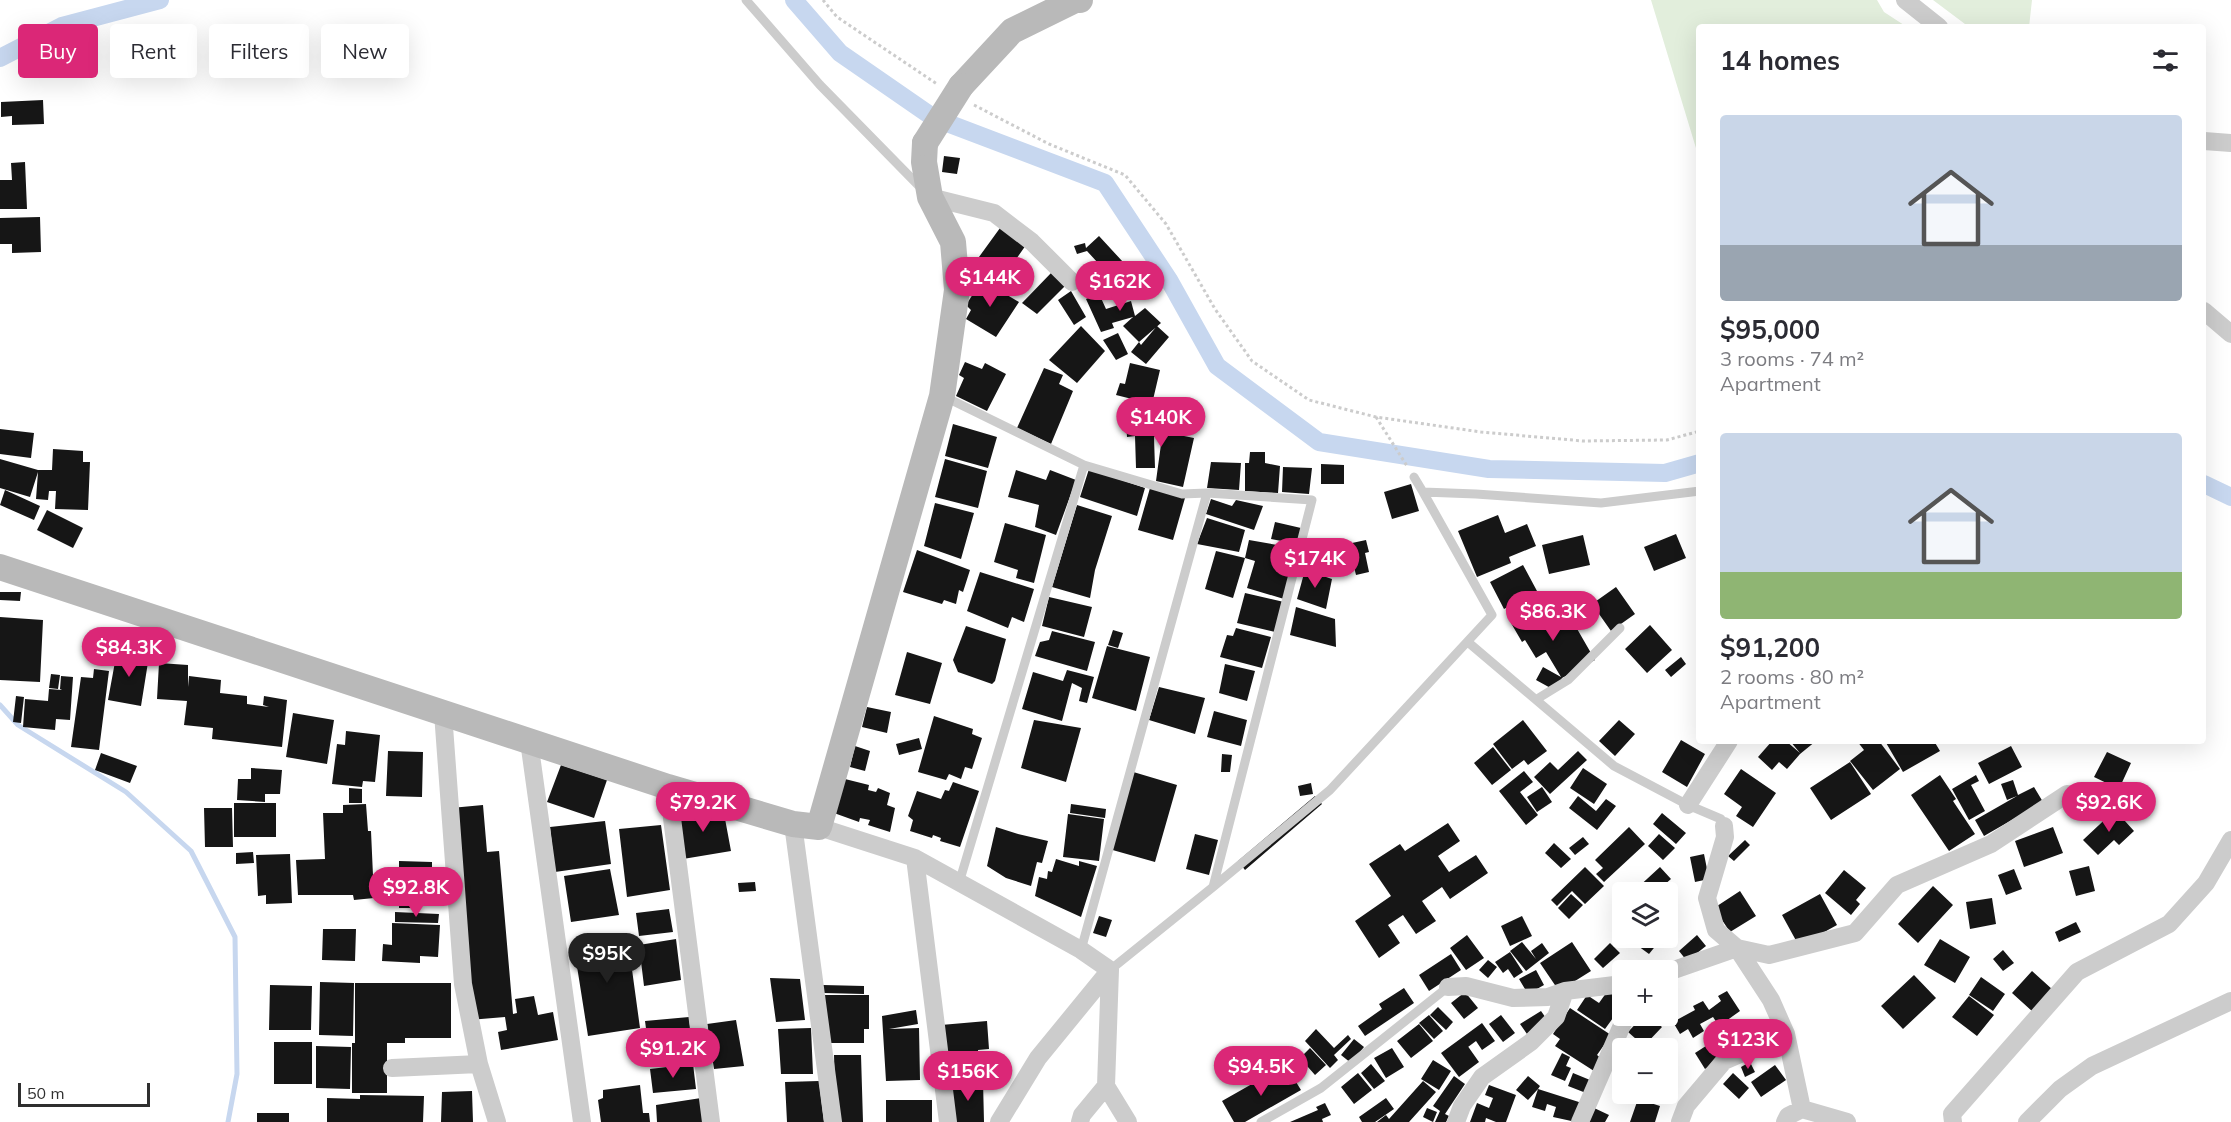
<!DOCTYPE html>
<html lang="en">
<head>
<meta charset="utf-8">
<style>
  body { margin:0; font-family:Mulish,sans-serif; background:#f2f2f3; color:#2b2b33; height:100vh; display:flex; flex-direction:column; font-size:22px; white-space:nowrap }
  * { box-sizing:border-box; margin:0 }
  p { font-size:20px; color:#7c7c81 }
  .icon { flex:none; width:33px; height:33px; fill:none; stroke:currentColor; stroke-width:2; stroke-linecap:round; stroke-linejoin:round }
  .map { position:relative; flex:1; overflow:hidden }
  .details { position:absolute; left:1696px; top:24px; width:510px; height:720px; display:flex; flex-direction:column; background:#fff; border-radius:6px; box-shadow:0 6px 24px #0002 }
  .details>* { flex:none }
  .guide { position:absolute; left:18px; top:24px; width:570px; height:54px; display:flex; gap:12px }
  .controls { position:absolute; left:1612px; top:882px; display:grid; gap:12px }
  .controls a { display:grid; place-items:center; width:66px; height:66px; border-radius:6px; background:#fff; box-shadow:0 6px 24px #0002; font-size:30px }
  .scale { position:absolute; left:18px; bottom:15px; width:132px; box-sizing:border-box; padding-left:6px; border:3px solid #2f2f2f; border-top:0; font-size:16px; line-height:21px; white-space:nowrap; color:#2f2f2f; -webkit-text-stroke:4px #fff; paint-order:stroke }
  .price { position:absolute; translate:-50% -51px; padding:0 14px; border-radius:21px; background:#db2777; color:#fff; font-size:20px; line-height:39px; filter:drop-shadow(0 2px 3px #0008) }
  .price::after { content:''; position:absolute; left:50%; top:36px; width:18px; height:14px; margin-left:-9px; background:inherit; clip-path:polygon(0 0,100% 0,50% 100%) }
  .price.selected { background:#222; color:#fff }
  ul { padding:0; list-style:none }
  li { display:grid; align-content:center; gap:12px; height:318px; padding:0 24px }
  li span { display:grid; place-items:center; height:186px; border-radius:6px; color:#555 }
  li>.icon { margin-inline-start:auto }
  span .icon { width:108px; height:108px; fill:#fffc; stroke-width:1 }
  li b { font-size:26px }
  h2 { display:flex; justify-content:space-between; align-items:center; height:72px; padding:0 24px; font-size:26px }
  .tag { padding:0 21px; border-radius:6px; background:#fff; box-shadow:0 6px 24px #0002; font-size:21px; line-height:54px }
  .tag.selected { background:#db2777; color:#fff }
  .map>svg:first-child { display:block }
  .green { fill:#e2eedc }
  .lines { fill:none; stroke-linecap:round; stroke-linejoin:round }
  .stream { stroke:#c7d7ef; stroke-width:5 }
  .canal { stroke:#c7d7ef; stroke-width:18 }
  .building { fill:#161616 }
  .path { stroke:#ccc; stroke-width:3; stroke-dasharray:3 3; stroke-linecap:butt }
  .lane { stroke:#ccc; stroke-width:9 }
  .street { stroke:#ccc; stroke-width:18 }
  .secondary { stroke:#b9b9b9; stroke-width:26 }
  .secondary-bridge { stroke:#b9b9b9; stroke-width:26 }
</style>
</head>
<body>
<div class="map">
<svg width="2231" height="1122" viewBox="0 0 2231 1122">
  <rect width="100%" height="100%" fill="#fff"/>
  <path class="green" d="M1651,0h226l7,12 23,15h-207l-1,131z
    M1933,0h99l-3,27h-60z"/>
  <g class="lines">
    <path class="stream" d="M0,705l18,20 108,67 65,59 44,86 2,137 -9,48"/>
    <path class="canal" d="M794,0l46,53 94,65 171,65 64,97 48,86 102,76 170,27 176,4 35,-10
      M0,58l62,-32 98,-26
      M2204,484l27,13"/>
  </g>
  <path class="building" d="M43,100l1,24 -32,1v-9l-11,1v-15z
    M944,156l16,2 -3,16 -15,-2z
    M25,162l2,47h-27v-29h12l-1,-17z
    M40,217l1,35 -29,1v-9h-12v-26z
    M1000,228l26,17 -28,40 -27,-17z
    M1099,236l24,26 -14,13 -22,-24 -10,3 -3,-8 11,-3 1,5z
    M1053,271l14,13 -30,30 -15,-11z
    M1121,277l5,13 -25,8 5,11 25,-8 4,15 10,-8 16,15 -22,19 -16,-16 10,-9 -21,6 2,5 -13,4 -15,-33 9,-4 -1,-6z
    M982,280l37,22 -23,35 -30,-18 5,-9 -5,-5z
    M1071,291l15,26 -12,8 -16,-25z
    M1081,326l24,25 -28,32 -28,-23z
    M1157,326l12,11 -23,27 -15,-12 8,-10 2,3z
    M1118,333l10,21 -12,6 -13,-20z
    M965,362l17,7 3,-6 21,11 -19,37 -31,-15 8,-18 -5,-3z
    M1130,363l30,7 -8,34 -36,-9 4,-12 5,1z
    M1044,368l19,7 -4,9 14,7 -22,53 -34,-16z
    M1171,416v14l9,2 -1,3 15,3 -11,49 -27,-6 6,-44h-8l1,31h-19l-1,-32 -8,1 -1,-15 11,-1v-4z
    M953,424l44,13 -9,31 -43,-12z
    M0,429l34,4 -3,25 -31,-4z
    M53,449l30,2v11h7l-2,48 -33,-1 1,-18h-7l-1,9 -12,-1 2,-27 -8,25 -30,-9v-29l38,11h14z
    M1250,452h15v11l15,3 -2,27 -33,-2v-28h4z
    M945,459l42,12 -9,37 -43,-11z
    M1211,462l30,1 -2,27 -32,-2z
    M1321,464l23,1v19h-23z
    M1283,467l29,1 -3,26 -27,-2z
    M1089,469l56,19 -8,28 -57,-19z
    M1016,470l30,10 4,-10 26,10 -20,55 -21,-8 4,-22 -31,-8z
    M1411,484l8,27 -27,8 -8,-27z
    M1150,488l35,10 -12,42 -35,-10z
    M5,490l35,16 -6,14 -34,-15z
    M1211,499l21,7 4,-6 27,6 -9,24 -48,-16z
    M935,503l39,10 -13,46 -37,-13z
    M1077,505l35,11 -17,54 -5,28 -38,-11z
    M47,510l36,18 -10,20 -36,-18z
    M1498,515l7,18 22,-9 9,22 -27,11 2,6 -34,14 -19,-46z
    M1207,518l38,12 -6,22 -42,-8z
    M1275,522l26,6 -4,16 -26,-5z
    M1005,523l41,12 -12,48 -18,-5 2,-8 -24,-8z
    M1676,534l10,24 -32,13 -10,-24z
    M1583,535l7,30 -41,9 -7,-29z
    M1249,540l45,8 -10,51 -37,-11 8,-27 -10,-3z
    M1366,540l3,12 -4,1 4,19 -13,3 -2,-8 -25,6 -5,-24z
    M917,550l53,20 -7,22 -4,-2 -3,14 -12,-4 -2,4 -39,-12z
    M1216,551l29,7 -12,40 -28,-9z
    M1523,565l14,26 -33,18 -14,-27z
    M1305,570l27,9 -6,30 -29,-10z
    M980,572l54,17 -10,33 -12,-5 -4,11 -41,-17z
    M1616,587l19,27 -24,17 -19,-27z
    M0,592h21l-1,9 -20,-1z
    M1245,593l39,9 -9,30 -38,-9z
    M1049,597l43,10 -8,30 -42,-11z
    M1553,598l18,32 5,-3 19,33 -33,18 -6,13 -20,-11 7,-13 18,10 -15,-25 -10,6 -11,-18 -3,2 -11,-19z
    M1296,607l39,12 1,28 -46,-12z
    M0,617l43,3 -3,62 -40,-2z
    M1650,625l22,25 -25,23 -22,-24z
    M966,626l40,13 -11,42 -3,3 -34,-12 -5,-12z
    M1236,628l35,9 -9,31 -42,-11 7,-22 6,1z
    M1113,630l10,3 -5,15 -10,-3z
    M1052,631l43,11 -8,29 -52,-15 5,-14 9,-2z
    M1107,646l43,11 -14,54 -44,-13z
    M117,651l32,5 -8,50 -33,-6z
    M907,652l35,11 -12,41 -35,-9z
    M1681,657l5,7 -15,13 -6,-7z
    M159,663l29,2v22l1,-11 32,4 -1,13 27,3v8l22,3 -6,-2 1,-9 23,4 -5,47 -70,-8 1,-11 -29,-3 3,-24 -30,-2z
    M1225,664l30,7 -8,30 -28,-8z
    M94,669l15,2 -10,79 -28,-3 10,-70 12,1z
    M1067,670l27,7 -7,26 -8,-2 3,-13 -10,-5 -10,38 -40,-12 11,-37 30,9z
    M51,674l9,1 -2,14 -9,-1z
    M61,676l12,1 -3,43 -14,-1 -1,11 -32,-3 2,-28 23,2 1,-12 13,1 -2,-1z
    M1159,687l46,11 -10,36 -46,-14z
    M16,696l8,1 -3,26 -8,-1z
    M867,707l24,5 -4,21 -25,-6z
    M1214,711l33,9 -6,26 -34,-9z
    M293,713l41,7 -7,44 -41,-7z
    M934,716l39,13 -1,5 10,4 -10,31 -7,-2 -4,12 -12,-5 -3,6 -28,-8z
    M1034,720l47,8 -15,54 -45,-14z
    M1523,720l24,31 -19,14 -4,-5 -12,9 -19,-25z
    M1619,720l16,14 -20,22 -16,-15z
    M346,731l34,4 -5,47 -12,-1 -1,6 -30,-3 5,-40 8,1z
    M919,738l3,11 -23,6 -3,-11z
    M1681,740l24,14 -18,33 -25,-15z
    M1772,741h14l14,12 -10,-12h26l-16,13 -13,15 -8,-7 -7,8 -14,-13z
    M1857,741h22l21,28 -27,21 -23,-29 14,-11z
    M1885,741h49l6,10 -37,21z
    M855,746l15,5 -5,20 -15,-4z
    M2011,746l11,21 -33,17 -11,-21z
    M1493,747l18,23 -19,15 -18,-22z
    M388,751l35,1 -1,45 -36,-1z
    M1578,751l9,9 -37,34 -16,-17 16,-15 8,8z
    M2107,752l24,11 -12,26 -25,-12z
    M101,753l36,13 -7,17 -35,-13z
    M1222,754l10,1 -2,17h-9z
    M1850,762l21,32 -40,26 -21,-32z
    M561,765l46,15 -13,38 -47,-16z
    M251,768l31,2 -2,24h-15v8l-28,-2 1,-21h13z
    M1583,768l24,16 -13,20 -24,-16z
    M1741,769l35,24 -23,34 -17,-11 6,-9 -18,-13z
    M1130,771l47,14 -22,77 -46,-13z
    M1524,771l9,11 -13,10 18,23 -12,10 -27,-34z
    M1940,775l16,24 -3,2 22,33 -26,17 -38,-56z
    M1976,775l3,6 -8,4 14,26 -16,9 -17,-31z
    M845,779l24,6 -1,5 8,2 2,-4 12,5 -3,12 8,3 -5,24 -22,-7 2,-5 -10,-2 -1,4 -25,-9z
    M2013,780l5,15 16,-8 9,15 -59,34 -9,-16 42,-24 -10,4 -6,-16z
    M953,782l26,9 -19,56 -20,-6 1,-3 -8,-3 -1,3 -22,-7 3,-11 -5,-4 9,-25 24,8 4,-9 4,1z
    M1311,783l2,11 -13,2 -2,-10z
    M1542,787l10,15 -15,10 -10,-15z
    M349,788l13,1v14h-13z
    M1315,796l7,8 -77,66 -7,-9z
    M1578,796l18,15 10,-12 10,7 -19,24 -28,-22z
    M234,803h42v34h-42z
    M366,804l2,27h3l3,67 -20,2 -1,-5h-55l-2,-35 29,-1 -2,-46h20v-8z
    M1071,804l35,5 -1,9 -35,-5z
    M483,805l4,47 12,-1 14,163 4,-1 -2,-14 19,-3 4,19 15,-3 5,28 -57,10 -3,-18 9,-2 -2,-13 -36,3 -18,-212z
    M204,808h28l1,39h-28z
    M723,808l8,43 -48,8 -7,-44z
    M2115,810l19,21 -15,14 -5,-5 -16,15 -15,-15z
    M1662,813l24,20 -10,11 -23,-20z
    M1068,814l36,5 -5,42 -36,-4z
    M605,821l6,43 -56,8 -5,-45z
    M1448,823l12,18 -22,15 11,16 27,-17 12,18 -38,26 -8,-12 -20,14 14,20 -20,13 -13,-19 -15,10 12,18 -21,15 -24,-37 36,-25 -22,-32 31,-20 5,7z
    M661,825l9,65 -43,7 -8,-68z
    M996,827l22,7 30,7 -6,22 -5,-1 -6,24 -25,-8 -19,-12z
    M1629,827l16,17 -41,38 -8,-8 7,-6 -8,-8z
    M2053,827l10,26 -39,14 -9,-26z
    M1195,834l23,6 -9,35 -23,-6z
    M1659,834l16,14 -12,12 -15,-14z
    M1583,837l6,7 -14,11 -6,-7z
    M1745,840l5,5 -16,16 -6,-5z
    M1554,843l17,16 -10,9 -16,-15z
    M253,852l1,11 -18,1v-11z
    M290,854l2,49 -26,1v-9l-8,1 -2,-41z
    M1704,854l5,25 -14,3 -5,-25z
    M1056,859l23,7v-5l18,5 -16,51 -46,-21 4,-19 8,2 1,-8 4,1z
    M399,861l33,1v40l-13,-1 -1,7h-19z
    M2089,866l6,25 -19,5 -7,-25z
    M1585,867l19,19 -19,18 -13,-13 -15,15 -6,-6z
    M1660,867l11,12 -15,13h-19l-2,-2z
    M610,869l9,46 -48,7 -7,-46z
    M2014,869l8,20 -16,6 -8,-20z
    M1844,870l22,18 -10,12 4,4 -9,11 -26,-22z
    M755,882l1,9 -17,1 -1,-9z
    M1933,886l20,19 -35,38 -20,-19z
    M1740,891l16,25 -26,16 -16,-24z
    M1571,894l12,11 -14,14 -11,-11z
    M1820,894l17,31 -38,21 -17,-31z
    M1992,898l4,26 -26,5 -4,-27z
    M669,909l4,23 -34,4 -3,-23z
    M395,912l44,2 -1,9 -43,-1z
    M1099,916l13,4 -6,17 -13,-4z
    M1522,916l10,20 -22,10 -9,-20z
    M2076,922l5,10 -22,10 -4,-10z
    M392,923l48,2 -2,32 -18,-1v7l-38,-2 1,-17 9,1z
    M323,929h33l-1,32 -33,-1z
    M627,933l13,95 -52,8 -15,-95z
    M1467,935l17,23 -18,12 -16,-22z
    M1697,935l9,11 -19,15 -8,-10z
    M1627,938h35l-13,16z
    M676,939l5,41 -37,6 -5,-41z
    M1940,939l30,18 -15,26 -31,-18z
    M1522,942l14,17 -5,-8 11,-8 7,10 -23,18 -16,-20z
    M1572,942l19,29 -32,20 -19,-28z
    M1610,943l10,10 -17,15 -9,-9z
    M2003,950l11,13 -11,8 -10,-12z
    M1510,952l13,20 -9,6 -6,-9 -5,4 -8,-11z
    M1451,954l10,16 -32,21 -10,-16z
    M1488,960l9,7 -9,11 -9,-8z
    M1536,970l8,15 -16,9 -9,-15z
    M2032,971l21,19 -20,22 -21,-19z
    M1914,975l22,23 -33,31 -22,-23z
    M1981,977l24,17 -12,17 -24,-16z
    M770,978l30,1 5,41 -29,2z
    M320,982l34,1 -1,53 -34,-1z
    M355,983h96v55h-46v5h-18v50h-35v-50h3z
    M270,985l42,1 -1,44h-42z
    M823,985l41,1v8l-41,-1z
    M1404,988l10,15 -49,33 -7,-10 24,-17 -3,-5z
    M1609,989l14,10v5l-18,25 -28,-19 10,-15 12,8z
    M1727,991l13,20 -21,15 -6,-9 -13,7 4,7 -11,7 -5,-9 -8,5 -7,-12 22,-12 -2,-4 10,-5 6,9 12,-9 -3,-5z
    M1465,992l13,16 -14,11 -13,-16z
    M825,995h44v34h-5v14h-39z
    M1969,996l25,19 -17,21 -25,-19z
    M1438,1007l15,15 -7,8 -16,-15z
    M1570,1008l41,27 -14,20 5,4 -8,12 -39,-25 5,-7 -7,-5z
    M916,1010l2,14 -29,5 30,-1 1,52 -34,1 -4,-65z
    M1541,1011l7,10 -21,13 -7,-10z
    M1429,1015l14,16 -9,8 -15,-16z
    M1501,1015l14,18 -12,9 -14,-18z
    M1643,1016h6l13,11 -18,19 -16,-14z
    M689,1017l4,36 -43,5 -5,-37z
    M1748,1019l10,16 -53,34 -10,-16z
    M736,1020l8,46 -30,3 -7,-45z
    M987,1021l2,28 -11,1 1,20 -34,3 -4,-48z
    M1482,1023l13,18 -13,9 -6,-9 -8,6 -1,-2 12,17 -20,15 -18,-24z
    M1419,1024l14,17 -22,17 -14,-17z
    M811,1028l2,46h-32l-3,-45z
    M1316,1029l18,19 14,-13 3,4 -17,16 4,5 -8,8 -25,-27z
    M1354,1039l10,8 -13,16 -10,-8z
    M274,1042h38v42h-38z
    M316,1046l35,1 -1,42 -34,-1z
    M1310,1048l16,17 -11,10 -15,-17z
    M1392,1048l12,19 -18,11 -12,-20z
    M1562,1053l8,4 -4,9 5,2 -6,13 -14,-6z
    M834,1055h27l2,67h-27z
    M1433,1060l18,11 -12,19 -18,-11z
    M1750,1062l5,10 -10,5 -4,-10z
    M693,1064l3,25 -43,4 -3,-24z
    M1371,1064l14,17 -11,8 -13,-16z
    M1775,1065l11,15 -25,17 -10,-15z
    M1288,1069l13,21 -56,32h-11l-12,-21 37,-21 3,5z
    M1358,1073l14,17 -18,14 -13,-17z
    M1573,1073l17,7 -4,13 -18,-7z
    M1733,1073l16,15 -10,11 -16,-15z
    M1454,1076l11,8 -20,30 4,2 -3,6h-11l5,-11 -7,-5z
    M1528,1076l12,10 -2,3 44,14 -6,19 -23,-5 3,-10 -9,-3 -2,7 -13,-4 6,-18 -10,11 -12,-10z
    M819,1081l5,41h-37l-2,-40z
    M951,1081h32l1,41h-32z
    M1423,1081l13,11 -27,30h-32l9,-7 3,4z
    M640,1085l3,28h6l1,9h-49l-3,-22 5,-2v-8z
    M1489,1085l27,10 -10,27h-10l-10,-4 -1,4h-15l7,-19 12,5 4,-10 -8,-3z
    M472,1091l1,31h-32l1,-30z
    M360,1095l64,1 -1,26h-96v-24l33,1z
    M701,1098l3,24h-47l-1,-17z
    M1386,1098l8,11 -19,13h-13l-3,-5z
    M1638,1099l22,7 -5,16h-25z
    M886,1100h46v22h-46z
    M1325,1103l6,12 -9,4 1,3h-33l28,-12 -2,-3z
    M1592,1107l17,8 -4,7h-20z
    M1427,1108l10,4 -4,10 -10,-5z
    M257,1113h32v9h-32z"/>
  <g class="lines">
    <path class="path" d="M823,0l14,17 100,67
      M974,105l75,39 76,31 41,49 49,85 37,52 57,39 67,17 105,15 102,9 84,-1 33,-9
      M1376,417l31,49"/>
    <path class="lane" d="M746,0l74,85 102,104
      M945,397l139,68 98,29 25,-1 105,7 -99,387
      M1414,477l9,15 53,2 125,9 99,-12
      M1469,643l145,123 74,39 33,14 3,7
      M1537,699l31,-19 52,-52
      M959,883l125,-418
      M1081,950l126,-457
      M1110,970l103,-83 117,-97 162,-175 -69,-123
      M1261,1122l60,-34 127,-101"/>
    <path class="street" d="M1905,0l34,27
      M2204,141l27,2
      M930,197l64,16 38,29 40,40
      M2204,311l27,23
      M443,713l20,271 16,80 18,58
      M529,741l53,381
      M668,787l43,335
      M1688,805l41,-64
      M793,824l40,298
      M1724,826l1,11 -18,61 9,32 21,18 32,7 86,-22 42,-48 94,-41 76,-50
      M819,827l96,31 166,92 29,20 -4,116 22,36
      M915,858l33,264
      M1668,972l69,-24 34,52 15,34 16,75
      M1448,987l18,-1 47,12 35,-1 17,-6 58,-7
      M392,1068l87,-4
      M999,1122l39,-64 72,-88
      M1080,1122l2,-7 24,-29
      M1456,1122l6,-16 20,-29 49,-35 25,-25 9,-26
      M1580,1122l46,-106
      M1680,1122l6,-16 38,-45 62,-27
      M1785,1122l3,-6 14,-7 45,13
      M1953,1122l-1,-8 125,-142 92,-48 37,-41 25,-43
      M2027,1122l33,-33 32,-23 139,-65"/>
    <path class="secondary" d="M961,86l51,-55 63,-31h5
      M0,567l668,220 125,37 26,3 123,-431 15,-106 -4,-48 -23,-45 -6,-35 1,-19"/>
    <path class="secondary-bridge" d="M925,143l36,-57"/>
  </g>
</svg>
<div class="controls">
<a><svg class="icon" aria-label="layers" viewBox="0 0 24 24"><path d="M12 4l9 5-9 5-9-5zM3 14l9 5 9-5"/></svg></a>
<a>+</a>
<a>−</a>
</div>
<div class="scale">50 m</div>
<b class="price" style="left:990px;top:308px">$144K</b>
<b class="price" style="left:1120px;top:312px">$162K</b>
<b class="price" style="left:1161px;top:448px">$140K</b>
<b class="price" style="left:1315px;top:589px">$174K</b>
<b class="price" style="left:1553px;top:642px">$86.3K</b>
<b class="price" style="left:129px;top:678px">$84.3K</b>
<b class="price" style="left:703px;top:833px">$79.2K</b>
<b class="price" style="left:2109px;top:833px">$92.6K</b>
<b class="price" style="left:416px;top:918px">$92.8K</b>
<b class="price selected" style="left:607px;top:984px">$95K</b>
<b class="price" style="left:1748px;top:1070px">$123K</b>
<b class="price" style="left:673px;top:1079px">$91.2K</b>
<b class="price" style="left:1261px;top:1097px">$94.5K</b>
<b class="price" style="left:968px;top:1102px">$156K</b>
<div class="guide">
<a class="tag selected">Buy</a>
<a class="tag">Rent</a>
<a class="tag">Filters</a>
<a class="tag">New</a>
</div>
<section class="details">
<h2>14 homes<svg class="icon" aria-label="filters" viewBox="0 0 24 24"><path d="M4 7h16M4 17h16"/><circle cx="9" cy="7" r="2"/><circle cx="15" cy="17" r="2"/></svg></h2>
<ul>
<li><span style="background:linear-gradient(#c9d6e8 70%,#9aa5b1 0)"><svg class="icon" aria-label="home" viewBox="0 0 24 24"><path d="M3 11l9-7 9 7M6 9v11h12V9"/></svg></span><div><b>$95,000</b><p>3 rooms · 74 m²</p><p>Apartment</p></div></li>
<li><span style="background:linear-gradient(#c9d6e8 75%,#8fb573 0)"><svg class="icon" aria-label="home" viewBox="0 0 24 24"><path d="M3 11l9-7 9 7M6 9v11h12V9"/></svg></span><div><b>$91,200</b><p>2 rooms · 80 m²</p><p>Apartment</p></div></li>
</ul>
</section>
</div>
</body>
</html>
